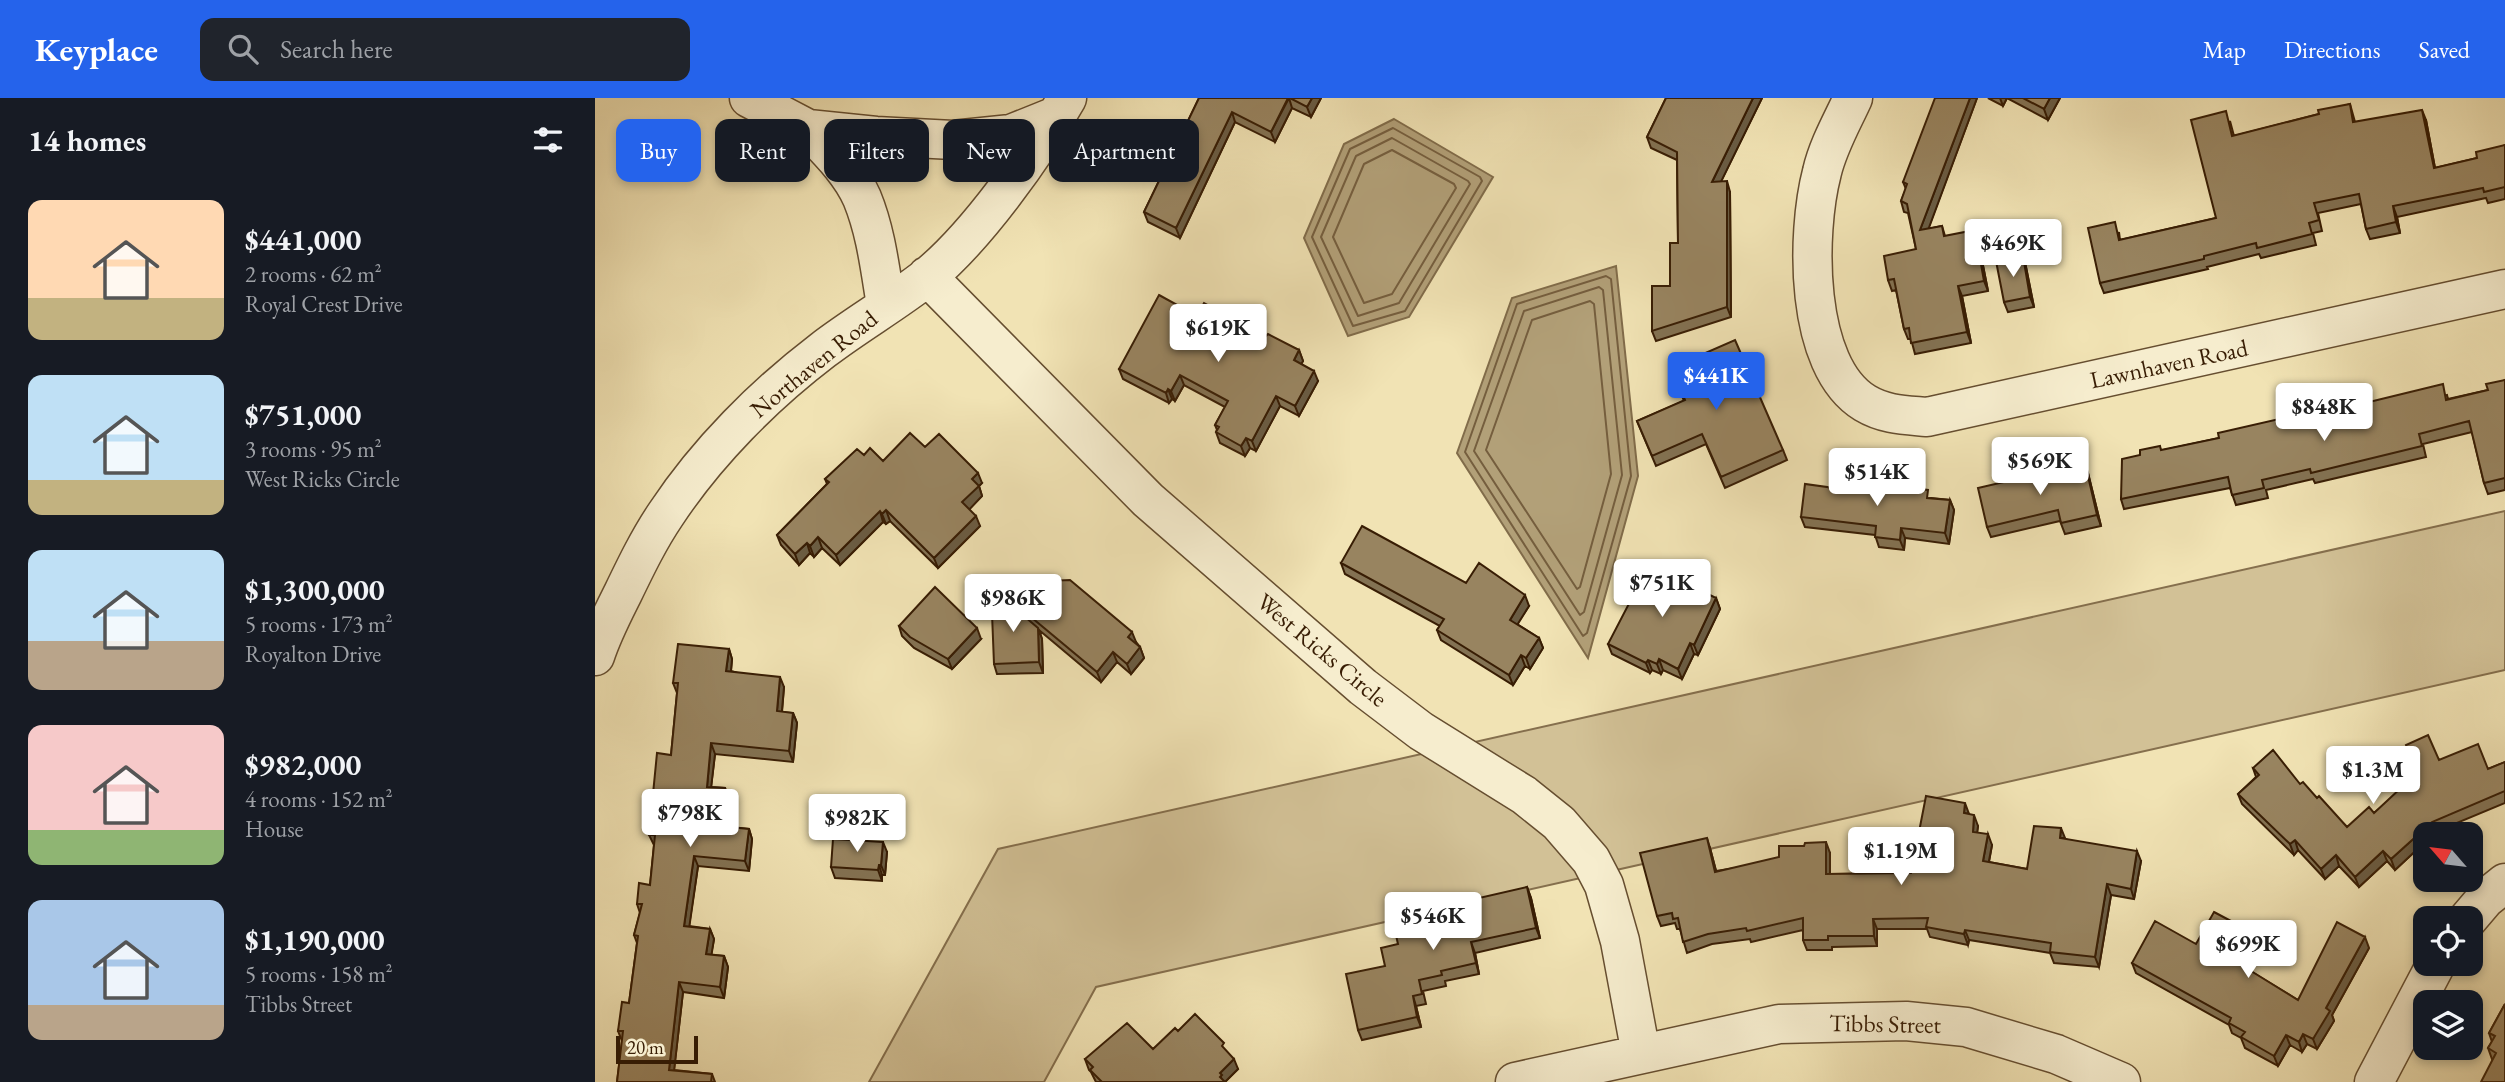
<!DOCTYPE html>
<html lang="en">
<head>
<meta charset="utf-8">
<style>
  body { margin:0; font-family:"EB Garamond",serif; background:#20242c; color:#f1f3f6; height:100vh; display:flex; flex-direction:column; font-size:26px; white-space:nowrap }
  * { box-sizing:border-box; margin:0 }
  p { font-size:23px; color:#9ea1a6 }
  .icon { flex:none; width:38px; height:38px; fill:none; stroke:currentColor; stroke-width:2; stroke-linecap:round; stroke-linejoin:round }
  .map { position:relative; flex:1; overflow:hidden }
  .drawer { display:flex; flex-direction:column; background:#171b24; width:595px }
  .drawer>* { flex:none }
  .banner { position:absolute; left:21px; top:21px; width:665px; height:63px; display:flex; gap:14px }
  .needle { width:46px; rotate:298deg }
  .fabs { position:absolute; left:1818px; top:724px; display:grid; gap:14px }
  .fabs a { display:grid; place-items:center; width:70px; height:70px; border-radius:14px; background:#171b24; box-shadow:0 4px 10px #0003; font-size:35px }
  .scale { position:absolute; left:21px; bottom:18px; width:82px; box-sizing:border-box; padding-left:7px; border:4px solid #381d04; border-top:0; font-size:19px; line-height:24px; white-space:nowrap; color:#381d04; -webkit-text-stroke:5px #f6edce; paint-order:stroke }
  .price { position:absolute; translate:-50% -60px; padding:0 16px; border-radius:7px; background:#fff; color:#222; font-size:23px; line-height:46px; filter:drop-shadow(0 2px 4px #0008) }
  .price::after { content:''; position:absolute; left:50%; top:42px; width:21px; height:16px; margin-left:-10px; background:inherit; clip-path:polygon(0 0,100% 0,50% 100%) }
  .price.on { background:#2563eb; color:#fff }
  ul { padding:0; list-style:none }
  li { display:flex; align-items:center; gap:21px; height:175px; padding:0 28px }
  li span { display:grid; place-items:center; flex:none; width:196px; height:140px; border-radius:14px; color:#555 }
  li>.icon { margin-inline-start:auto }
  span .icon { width:84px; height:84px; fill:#fffc; stroke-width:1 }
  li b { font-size:30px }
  h2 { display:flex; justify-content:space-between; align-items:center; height:84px; padding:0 28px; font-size:30px }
  .tag { padding:0 24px; border-radius:14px; background:#171b24; box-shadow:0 4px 10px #0003; font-size:24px; line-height:63px }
  .tag.on { background:#2563eb; color:#fff }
  header { display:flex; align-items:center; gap:42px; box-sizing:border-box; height:98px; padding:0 35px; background:#2563eb; color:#fff }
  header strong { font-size:33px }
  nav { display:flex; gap:38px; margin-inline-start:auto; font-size:24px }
  .search { width:490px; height:63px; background:#20242c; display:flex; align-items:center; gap:18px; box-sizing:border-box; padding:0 24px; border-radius:14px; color:#9ea1a6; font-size:26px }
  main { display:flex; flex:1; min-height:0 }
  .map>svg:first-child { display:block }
  .green { fill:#d2c196; stroke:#856f4d; stroke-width:2 }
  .water { fill:#b2a078; stroke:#816c4a; stroke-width:2 }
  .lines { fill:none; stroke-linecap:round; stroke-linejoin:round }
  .shore { stroke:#755e3e; stroke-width:2 }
  .minor-casing { stroke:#664e30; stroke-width:41 }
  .minor { stroke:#f6edce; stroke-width:38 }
  .wall { fill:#837253; stroke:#381d04; stroke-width:2 }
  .shaded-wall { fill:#6a5c43; stroke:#381d04; stroke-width:2 }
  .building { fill:#988460; stroke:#381d04; stroke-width:2 }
  .labels { text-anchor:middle; stroke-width:7; stroke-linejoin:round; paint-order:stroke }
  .street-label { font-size:24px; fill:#381d04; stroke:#f6edce }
</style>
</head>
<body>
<header>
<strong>Keyplace</strong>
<div class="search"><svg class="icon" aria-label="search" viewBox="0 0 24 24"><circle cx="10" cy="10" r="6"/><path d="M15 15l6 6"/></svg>Search here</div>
<nav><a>Map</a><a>Directions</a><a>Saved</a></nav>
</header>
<main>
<section class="drawer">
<h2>14 homes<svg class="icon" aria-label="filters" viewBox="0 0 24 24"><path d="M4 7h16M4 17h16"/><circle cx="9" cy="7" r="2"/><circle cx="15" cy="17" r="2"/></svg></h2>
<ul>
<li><span style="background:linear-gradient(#ffd9b3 70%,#c2b280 0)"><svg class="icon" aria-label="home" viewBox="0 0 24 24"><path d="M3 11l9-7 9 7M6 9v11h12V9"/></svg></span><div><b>$441,000</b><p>2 rooms · 62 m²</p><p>Royal Crest Drive</p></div></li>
<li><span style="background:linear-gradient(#bfe0f5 75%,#c2b280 0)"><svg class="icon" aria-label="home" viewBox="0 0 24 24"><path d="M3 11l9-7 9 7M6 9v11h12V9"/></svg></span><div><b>$751,000</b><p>3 rooms · 95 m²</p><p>West Ricks Circle</p></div></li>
<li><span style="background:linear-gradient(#bfe0f5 65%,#b9a48a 0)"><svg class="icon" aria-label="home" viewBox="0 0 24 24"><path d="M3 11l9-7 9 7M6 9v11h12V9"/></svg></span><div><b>$1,300,000</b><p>5 rooms · 173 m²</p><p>Royalton Drive</p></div></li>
<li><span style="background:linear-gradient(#f6c9c9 75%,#8fb573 0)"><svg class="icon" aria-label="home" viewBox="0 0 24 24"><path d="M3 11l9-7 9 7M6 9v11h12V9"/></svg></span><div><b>$982,000</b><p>4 rooms · 152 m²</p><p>House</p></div></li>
<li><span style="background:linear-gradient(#a9c7e8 75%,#b9a48a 0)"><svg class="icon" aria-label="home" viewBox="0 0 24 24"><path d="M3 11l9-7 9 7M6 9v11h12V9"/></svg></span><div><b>$1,190,000</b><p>5 rooms · 158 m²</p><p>Tibbs Street</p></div></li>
</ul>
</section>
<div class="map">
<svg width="1910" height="984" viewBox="0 0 1910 984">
  <rect width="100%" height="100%" fill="#f1e3b4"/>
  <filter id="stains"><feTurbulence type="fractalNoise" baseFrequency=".00286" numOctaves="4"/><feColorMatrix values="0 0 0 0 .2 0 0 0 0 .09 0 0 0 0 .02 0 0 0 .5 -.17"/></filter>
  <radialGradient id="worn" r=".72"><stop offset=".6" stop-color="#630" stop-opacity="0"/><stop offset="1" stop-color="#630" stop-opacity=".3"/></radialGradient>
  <path class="green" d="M1910,413v159l-1409,317 -52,95h-175l129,-233z"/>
  <path class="water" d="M799,21l99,58 -84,140 -61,19 -44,-98 40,-94z
    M1021,168l22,210 -50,182 -131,-205 55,-155z"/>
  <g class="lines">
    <path class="shore" d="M798,30l87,49 2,4 -77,130 -52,15 -41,-89 38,-88z
      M797,40l76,43 2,3 -71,119 -41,13 -37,-79 35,-81z
      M797,52l62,34 2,4 -64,106 -28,9 -31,-66 31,-73z
      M1011,178l5,3 20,197 -44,157 -4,3 -118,-184 52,-148z
      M1004,189l4,3 19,185 -38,137 -4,3 -106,-164 50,-140z
      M995,203l4,3 17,170 -31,113 -3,2 -91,-139 46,-130z"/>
    <g class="minor-casing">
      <path id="minor" d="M154,0l59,31 68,7 77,4 58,-6 45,-18
        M1258,0c-11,24 -25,48 -31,74 -16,61 -18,194 43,231 20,12 40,12 62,14l578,-128
        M213,31c20,21 42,42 54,69 14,34 18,71 24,107
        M332,178l221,224 215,187 58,44 103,64 35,28 32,37 13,25 16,56 21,113
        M0,558c7,-22 18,-43 28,-63 13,-27 26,-54 43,-79 41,-62 98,-119 157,-164 34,-26 71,-47 104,-73 50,-41 108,-123 140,-179
        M1873,821l17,-20 20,-16
        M920,984l264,-58 127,-3 60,6 90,27 65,28
        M1779,984l62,-118"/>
    </g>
    <use href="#minor" class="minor"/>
  </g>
  <path class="wall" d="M604,0h122l-10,19 -19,-9 -17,34 -40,-20 -55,116 -32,-16 -4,-10z
    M1071,0h96l-41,83 9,11 1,125 -75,24 -4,-10 18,-45 8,-43 -1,-83 -26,-12 -4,-11z
    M1382,0l-49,131 14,-3 3,10 33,4 10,51 -26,5 9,47 -56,11 -4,-15h-3l-4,-10 -8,-39 -4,1 -4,-11 28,-31 -8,-36 -4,-1 -3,-11 5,-12 -3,-7z
    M1393,0h19l-4,8z
    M1412,0h53l-12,22z
    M1755,6l5,18 71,-2 9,48 42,-10 28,-13v54l-17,4 -2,-5 -89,19 3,16 -30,6 -4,-10 -5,-25 -43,9 4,18 -9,2 3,12 -55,13 -2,-4 -52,13 1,2 -104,24 -4,-10 19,-51 1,8 96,-22 14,-97 4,15 85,-22z
    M1431,169l8,40 -26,5 -4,-10z
    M602,218l69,20 33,14 4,11 -2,3 17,17 -19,35 -19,-10 -24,45 -6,-3 -5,8 -25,-13 -4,-11 1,-2 -2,-5 10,-18 -41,-22 -9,16 -3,-2 -3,4 -46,-24 -4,-10z
    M1076,270l112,82 4,10 -62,28 -19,-44 -50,22 -19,-45 47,-20z
    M1910,282v110l-17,4 -4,-11 -12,-51 -49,12 3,13 -111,26 -2,-4 -47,11 2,8 -32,7 -6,-17 -106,21 -3,-10 19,-44 79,-17 95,-27 5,15h8l120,-31 1,4 40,-9z
    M330,349l57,36 -3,3 3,10 -13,13 11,17 -42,42 -48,-47 -4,3 -3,-2 -43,43 -18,-17 -8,9 -4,-4 -11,12 -18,-20 -4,-10 50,-51 -2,-5 39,-24 19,6z
    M1493,375l13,53 -36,8 -5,-13 -69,16 -4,-10z
    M1336,400l19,2 4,10 -5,34 -44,-6 -1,12 -25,-3 -4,-12 -70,-8 -4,-10z
    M746,465l125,20 63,23 -12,18 22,14 4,10 -13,21 -5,-3 -12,19 -72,-45 -4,-10 3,-4 -95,-52z
    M1121,500l4,11 -22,46 -4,-1 -12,25 -19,-9 -2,4 -9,-4 -2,3 -38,-19 -4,-10z
    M430,514l111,30 4,5 4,11 -13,16 -14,-12 -16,20 -62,-52 3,9 1,34 -46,1 -3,-10 34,-44z
    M304,528l82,13 -29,30 -38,-21 -12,-12z
    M134,551l3,10 -1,12 53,16 -2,25 11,1 4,10 -4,39 -78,-8 -4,33 14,1 4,11 -3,28 23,2 3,10 -3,32 -51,-5 -9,60 21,3 4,10 -3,16 13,1 4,11 -4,31 -41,-6 -9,78 38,4 3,8h-98l5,-41 -4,-10 11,-28 8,-60 -3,-8 6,-22 -3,-9 13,-19 4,-40 -5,-10 22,-80 6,-62 -4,-10z
    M1844,662l49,9 17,-7v41l-70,29 -2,3h-8v7l-30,28 -8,-9 -28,26 -20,-21 -14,13 -27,-29 -4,5 -52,-51 -4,-10 18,-17 -3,-9 47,16 17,14 30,29 27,-14z
    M1374,716l9,12 -1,6 15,13 -3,17 38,7 38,-30 76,22 -7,38 -23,-4 -12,72 -45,-4 -4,-10 -81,-13 -1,5 -38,-8 -3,-8h-50v17l-45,1v3h-25l-4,-10v-10l-52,12 -1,-3 -38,5 -25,9 -7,-24h-3l-2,-6 -14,3 -4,-10 53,-68 6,23 114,-18v21l81,-1z
    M292,754l-2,23h-3v6l-47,-3 -4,-11z
    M932,789l4,11 9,40 -65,15 4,21 -34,7 1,5 -23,5 3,13 -10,2 5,21 -59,13 -4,-10 27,-64z
    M1651,831l4,10 -13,24 61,37 71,-52 -37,67 2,6 -17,28 -10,-5 -5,8 -12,-7 -12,21 -33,-18 -4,-10 -9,-5 -3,-8 -93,-52 -4,-10z
    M1910,906v78l-13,-23 -4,-11 4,-6 -3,-9z
    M583,933l49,21 11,17 -13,13h-129l-5,-10 -2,-2 -4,-11 68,-10z"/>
  <path class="shaded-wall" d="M694,0l3,10 -17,34 -4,-10z
    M717,0h9l-10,19 -4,-10z
    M1158,0h9l-46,94 -4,-10z
    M1375,0h7l-53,143 -4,-11z
    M1405,0h7l-4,8z
    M1455,0h10l-12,22 -4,-11z
    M1827,12l4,10 11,59 -3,-11z
    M637,14l3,10 -55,116 -4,-10z
    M1132,83l3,11 1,125 -4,-10z
    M1798,108l4,11 3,16 -4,-11z
    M1380,132l3,10 10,51 -4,-10z
    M1428,158l3,11 8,40 -4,-10z
    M1363,188l4,10 9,47 -4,-11z
    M704,252l4,11 -5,9 -4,-10z
    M719,273l4,10 -19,35 -4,-10z
    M585,277l4,10 -9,16 -4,-10z
    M573,291l4,10 -3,4 -3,-10z
    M681,298l4,10 -24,45 -4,-10z
    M651,340l4,10 -5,8 -4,-10z
    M1490,365l3,10 13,53 -4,-11z
    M383,375l4,10 -3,3 3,10 -16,17 -4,-11 10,-23z
    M1355,402l4,10 -5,34 -4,-11z
    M291,412l4,11 -4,3 -4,-10z
    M285,413l3,11 -43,43 -4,-10z
    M381,418l4,10 -42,42 -4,-10z
    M1306,430l4,10 -1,12 -4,-10z
    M223,439l4,11 -8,9 -4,-11z
    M212,445l3,10 -11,12 -4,-11z
    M930,497l4,11 -15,24 -4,-10z
    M1121,500l4,11 -22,46 -4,-10z
    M382,530l4,11 -29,30 -4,-10z
    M443,530l4,11 1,34 -4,-11z
    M537,534l4,10 -5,5 -3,-10z
    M944,540l4,10 -13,21 -4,-11z
    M1095,545l4,11 -12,25 -4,-10z
    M545,549l4,11 -13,16 -4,-10z
    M134,551l3,10 -2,22 -4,-10z
    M518,554l4,10 -16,20 -4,-10z
    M926,557l4,11 -12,19 -4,-10z
    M1064,561l4,11 -2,4 -4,-10z
    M1053,562l4,10 -2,3 -4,-10z
    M185,579l4,10 -3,34 -4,-10z
    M198,615l4,10 -4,39 -4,-11z
    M116,645l4,11 -5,43 -3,-10z
    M130,690l4,11 -4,38 -4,-11z
    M1370,705l4,11 -5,-1z
    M1379,717l4,11 -2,16 -3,-10z
    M1837,724l3,10 -2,3h-8v7l-30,28 -4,-11z
    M1466,730l4,10h-5z
    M154,731l3,10 -3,32 -4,-10z
    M1393,736l4,11 -5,26 -4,-10z
    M1112,740l3,10 9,34 -4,-10z
    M1700,742l3,10 -4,5 -4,-11z
    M288,744l4,10 -2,23 -4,-10z
    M1231,744l4,11v31l-4,-10z
    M1542,753l4,10 -7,38 -3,-10z
    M1788,753l4,10 -28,26 -4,-10z
    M1741,757l3,11 -14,13 -4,-10z
    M99,758l4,10 -10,70 -4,-10z
    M284,767l3,10v6l-4,-11z
    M1512,786l4,11 -12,72 -4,-10z
    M932,789l4,11 9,40 -4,-10z
    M1278,821l4,10v17l-3,-10z
    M115,831l4,10 -4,25 -4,-10z
    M1651,831l4,10 -17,30 -3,-11z
    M1370,832l4,10 -1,5 -4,-11z
    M1770,839l4,11 -37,67 2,6 -17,28 -4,-10 13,-31z
    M876,844l4,11 4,21 -3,-11z
    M129,858l4,11 -4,31 -4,-11z
    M84,884l4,10 -10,88 -4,-10z
    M818,898l3,10 5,21 -4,-10z
    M1708,936l4,10 -5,8 -3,-10z
    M1691,937l4,10 -12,21 -4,-10z
    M639,961l4,10 -13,13h-3l-2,-9z"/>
  <path class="building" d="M604,0h89l-17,34 -39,-20 -56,116 -32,-16z
    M695,0h22l-5,9z
    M1071,0h87l-41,84 15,-1v126l-75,24v-45h18v-43h8l-1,-91 -30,-15z
    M1340,0h35l-50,132 22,-4 2,10 31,-6 9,51 -26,5 9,46 -56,11 -2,-15 -5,1 -10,-50 -6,1 -4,-24 32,-7 -9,-45 -6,-3 6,-17 -4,-2z
    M1428,0h27l-6,11z
    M1755,6l3,18 69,-12 12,58 43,-10 -1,-6 29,-7v42l-21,5 -1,-4 -90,18 3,16 -30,7 -7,-35 -45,9 5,17 -10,3 3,11 -55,14 -1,-5 -52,13v3l-104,24 -12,-55 27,-6 4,18 97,-22 -25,-98 35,-9 6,25 87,-22 -1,-4z
    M1428,158l7,41 -26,5 -8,-41z
    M564,197l38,21 7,-13 62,33 2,-2 31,16 -5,10 20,11 -19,35 -19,-10 -24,45 -6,-3 -5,8 -25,-14 3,-5 -4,-2 13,-24 -48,-26 -9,16 -3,-2 -2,4 -47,-24z
    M1140,242l48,110 -62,27 -19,-43 -50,22 -15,-35 48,-21 -14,-32z
    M1910,282v98l-21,5 -15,-62 -50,13 3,12 -111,27 -1,-4 -48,11 2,8 -32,7 -4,-18 -107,22 1,-40 18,-4v-5l20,-4 1,4 58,-12 -1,-5 96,-22 3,15 9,-2 1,2 41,-10 -3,-13 78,-19 3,16 42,-10 -2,-6z
    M315,335l15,14 14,-13 39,39 -6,6 7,7 -17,16 14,14 -42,42 -48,-48 -4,4 -2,-3 -44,44 -18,-18 -8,9 -3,-3 -12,11 -18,-19 52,-53 -4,-3 32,-30 7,6 6,-7 13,13z
    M1490,365l12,52 -36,8 -3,-13 -71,17 -9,-39z
    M1255,383l78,9 -1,8 23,2 -5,33 -44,-5 -1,12 -25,-3 1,-11 -75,-9 4,-33 44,6z
    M767,428l104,57 13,-20 46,32 -15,25 29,18 -13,20 -5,-3 -12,20 -72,-45 7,-11 -103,-56z
    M1054,467l67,33 -22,47 -4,-2 -12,26 -19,-10 -2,5 -9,-4 -2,3 -38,-19z
    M475,482l62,52 -4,5 12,10 -13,17 -14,-12 -16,20 -72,-60 -1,-30z
    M340,489l42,41 -29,31 -38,-22 -11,-11z
    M396,490l47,40 1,34 -45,2z
    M83,546l51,5 -3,22 54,6 -3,34 16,2 -4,38 -78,-8 -4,44 18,1 -4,38 28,3 -4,32 -51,-5 -10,70 26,3 -4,25 18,2 -4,31 -41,-5 -10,88 43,4 -1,8h-94l6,-51h-5l4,-29 7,1 9,-67 -4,-1 8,-31h-5l2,-21 11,2 5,-50h-6l8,-82 14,2 7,-72h-5z
    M1833,637l11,25 39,-16 10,25 17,-7v29l-73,31 -41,37 -8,-8 -28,26 -19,-22 -15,14 -26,-29 -5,4 -52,-50 21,-19 -6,-7 20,-18 27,34 3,-2 14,16 2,-2 28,31 22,-20 5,6 43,-40 -11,-28z
    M1331,698l39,7 -1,10 10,2 -1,17 15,2 -5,27 44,8 7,-43 27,2 -1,10 77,13 -6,38 -24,-5 -12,73 -45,-5 1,-9 -86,-13 -1,4 -38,-7 2,-9 -55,1 1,17h-46v4h-25v-22l-56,13 -1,-3 -38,6 -25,8 -5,-24 -5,1 -1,-6 -15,3 -17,-63 67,-15 8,34 64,-15v-11h25l1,-3 21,-1v32l85,-1z
    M238,741l50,3 -2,23h-2l-1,5 -47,-3z
    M932,789l9,41 -65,14 5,21 -35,8 1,4 -23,5 3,14 -9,2 4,21 -59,13 -12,-56 39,-8 -4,-18 17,-4 -6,-26z
    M1619,814l32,17 -16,29 68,42 39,-78 28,15 -39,71 4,3 -17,28 -10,-5 -4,8 -13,-7 -12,21 -33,-19 4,-5 -16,-9 2,-5 -99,-55 23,-42 41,23z
    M1910,906v78h-24l15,-29 -8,-5 7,-12 -6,-3z
    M600,916l29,29 -2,3 12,13 -14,14 2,2 -2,2 5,5h-123l-12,-12 3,-3 -8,-8 42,-36 26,26 22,-21 3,3z"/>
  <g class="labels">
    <g class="street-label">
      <text transform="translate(219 266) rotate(-39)" y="8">Northaven Road</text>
      <text transform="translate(1574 266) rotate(-12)" y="8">Lawnhaven Road</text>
      <text transform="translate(727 552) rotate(40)" y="8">West Ricks Circle</text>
      <text transform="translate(1290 926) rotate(1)" y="8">Tibbs Street</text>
    </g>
  </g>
  <rect width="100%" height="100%" filter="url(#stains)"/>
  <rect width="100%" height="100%" fill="url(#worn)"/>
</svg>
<div class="fabs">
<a><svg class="needle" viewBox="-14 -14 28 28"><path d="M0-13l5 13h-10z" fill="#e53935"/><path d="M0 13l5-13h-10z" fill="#9ea1a6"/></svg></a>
<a><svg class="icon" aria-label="locate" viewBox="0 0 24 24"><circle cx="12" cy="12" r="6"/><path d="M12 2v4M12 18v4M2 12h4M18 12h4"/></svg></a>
<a><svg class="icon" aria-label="layers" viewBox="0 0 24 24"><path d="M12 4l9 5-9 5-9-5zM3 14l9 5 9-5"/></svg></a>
</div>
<div class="scale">20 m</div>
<b class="price" style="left:1418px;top:181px">$469K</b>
<b class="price" style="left:623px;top:266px">$619K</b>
<b class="price on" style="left:1121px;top:314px">$441K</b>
<b class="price" style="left:1729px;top:345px">$848K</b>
<b class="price" style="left:1445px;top:399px">$569K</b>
<b class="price" style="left:1282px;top:410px">$514K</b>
<b class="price" style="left:1067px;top:521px">$751K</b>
<b class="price" style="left:418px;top:536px">$986K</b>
<b class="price" style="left:1778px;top:708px">$1.3M</b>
<b class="price" style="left:95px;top:751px">$798K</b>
<b class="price" style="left:262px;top:756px">$982K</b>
<b class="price" style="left:1306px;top:789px">$1.19M</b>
<b class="price" style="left:838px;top:854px">$546K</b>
<b class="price" style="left:1653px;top:882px">$699K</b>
<div class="banner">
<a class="tag on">Buy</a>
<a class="tag">Rent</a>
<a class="tag">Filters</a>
<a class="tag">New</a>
<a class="tag">Apartment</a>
</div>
</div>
</main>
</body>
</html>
